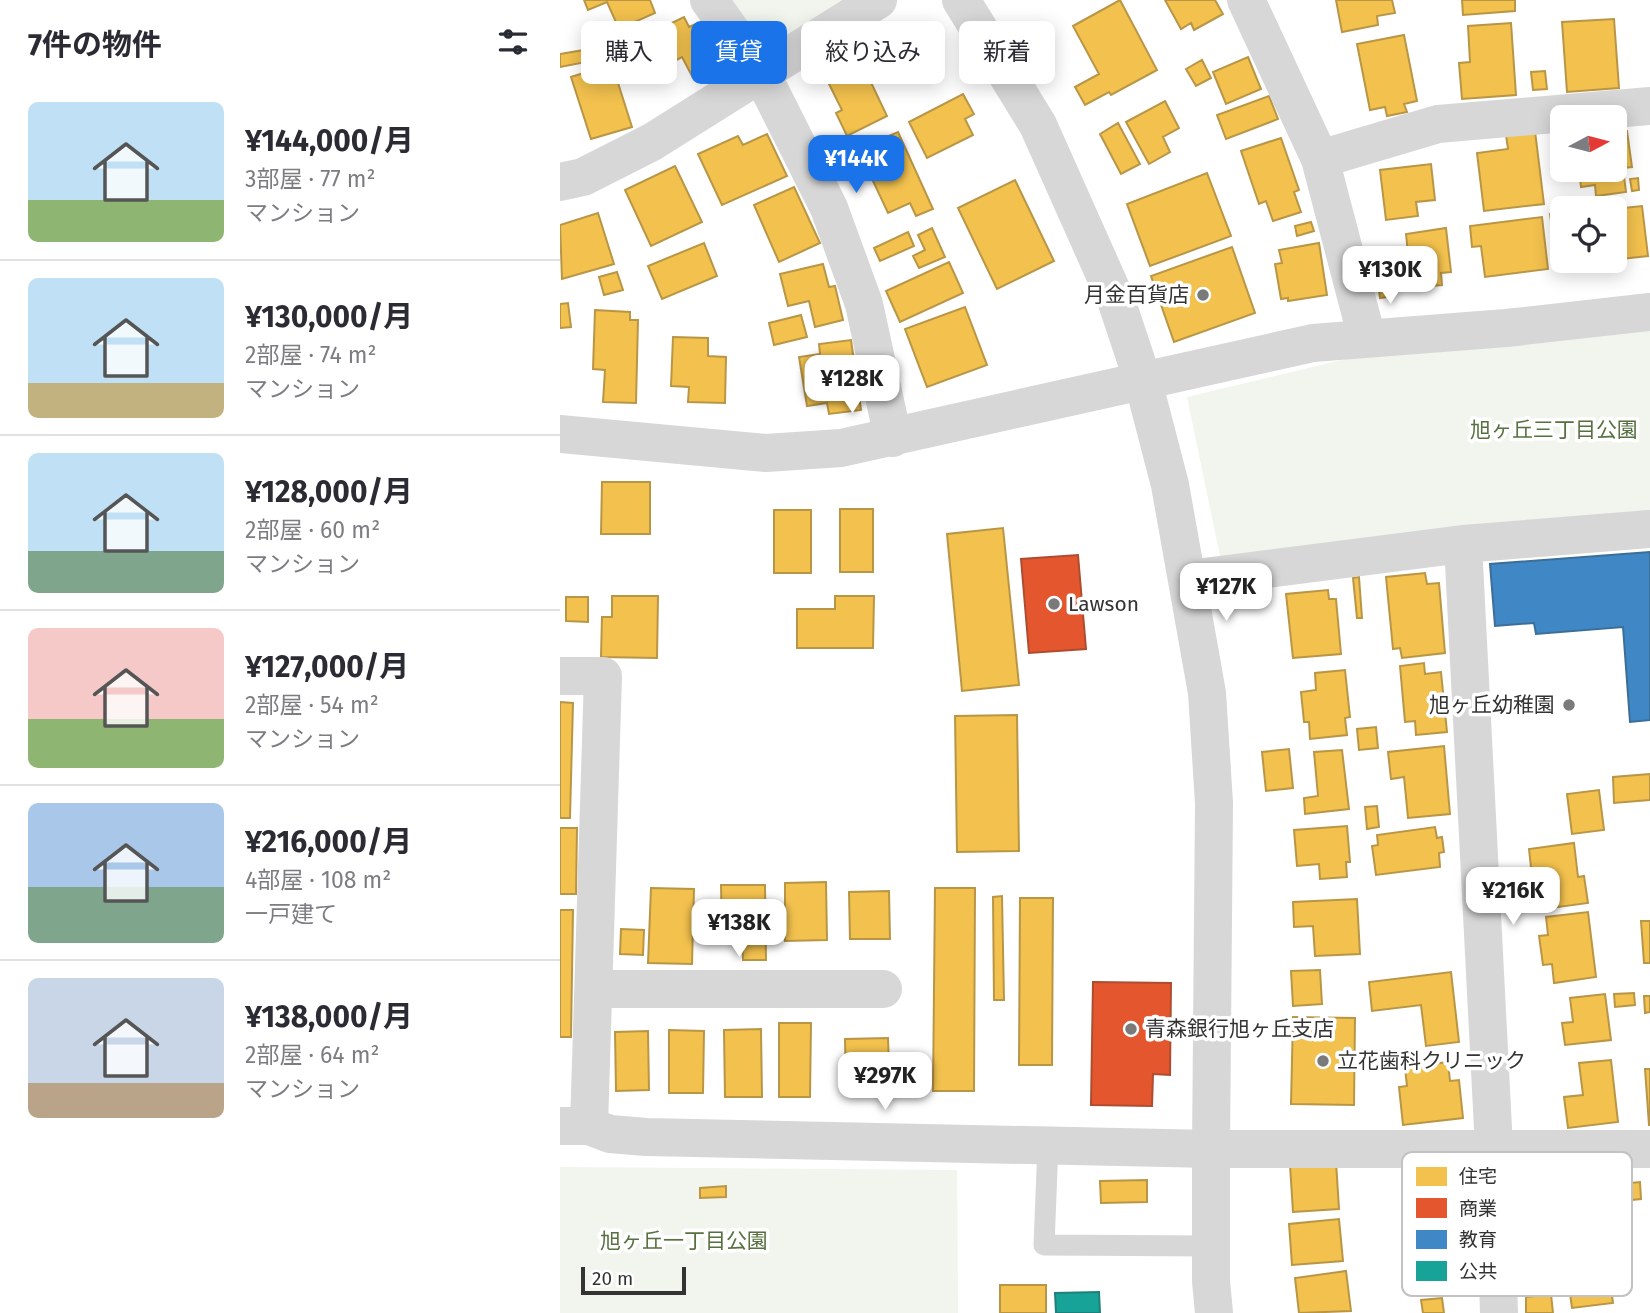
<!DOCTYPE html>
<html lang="ja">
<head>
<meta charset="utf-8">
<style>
  body { margin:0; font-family:"Fira Sans","Noto Sans JP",sans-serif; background:#f7f7f7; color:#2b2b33; height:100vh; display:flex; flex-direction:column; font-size:26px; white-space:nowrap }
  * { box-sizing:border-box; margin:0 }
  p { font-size:23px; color:#7c7c81 }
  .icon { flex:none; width:38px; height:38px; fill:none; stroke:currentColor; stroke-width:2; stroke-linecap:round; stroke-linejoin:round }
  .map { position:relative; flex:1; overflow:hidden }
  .sheet { display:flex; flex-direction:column; background:#fff; width:560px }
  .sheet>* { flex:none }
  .hud { position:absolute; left:21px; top:21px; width:665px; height:63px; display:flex; gap:14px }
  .needle { width:46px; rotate:83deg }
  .tools { position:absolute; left:990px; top:105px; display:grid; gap:14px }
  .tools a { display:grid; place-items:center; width:77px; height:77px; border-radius:10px; background:#fff; box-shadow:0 4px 18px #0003; font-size:35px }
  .scale { position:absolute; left:21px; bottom:18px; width:105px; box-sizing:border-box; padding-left:7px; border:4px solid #333; border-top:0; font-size:19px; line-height:24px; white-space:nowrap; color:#333; -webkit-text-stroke:5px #fff; paint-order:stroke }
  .price { position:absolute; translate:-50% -60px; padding:0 16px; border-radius:14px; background:#fff; color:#222; font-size:23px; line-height:46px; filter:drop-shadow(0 2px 4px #0008) }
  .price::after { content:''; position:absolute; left:50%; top:42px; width:21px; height:16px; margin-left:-10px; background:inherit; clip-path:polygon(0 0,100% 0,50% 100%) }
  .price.current { background:#1a73e8; color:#fff }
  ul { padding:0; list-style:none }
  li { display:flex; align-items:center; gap:21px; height:175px; padding:0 28px }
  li+li { border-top:2px solid #e1e1e2 }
  li span { display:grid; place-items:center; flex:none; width:196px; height:140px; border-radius:10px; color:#555 }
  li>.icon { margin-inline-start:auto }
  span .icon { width:84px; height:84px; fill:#fffc; stroke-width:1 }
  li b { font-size:30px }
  h2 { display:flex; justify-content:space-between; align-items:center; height:84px; padding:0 28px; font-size:30px }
  .chip { padding:0 24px; border-radius:10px; background:#fff; box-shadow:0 4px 18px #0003; font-size:24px; line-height:63px }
  .chip.current { background:#1a73e8; color:#fff }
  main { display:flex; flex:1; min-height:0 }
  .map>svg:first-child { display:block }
  .green { fill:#f1f5ed }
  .homes { fill:#f2c14e; stroke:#b99646; stroke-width:2 }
  .shops { fill:#e4572e; stroke:#af4c30; stroke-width:2 }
  .schools { fill:#3f88c5; stroke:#3b6e99; stroke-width:2 }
  .public { fill:#17a398; stroke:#1f817a; stroke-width:2 }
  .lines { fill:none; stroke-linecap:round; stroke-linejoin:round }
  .service { stroke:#d7d7d7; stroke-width:21 }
  .minor { stroke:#d7d7d7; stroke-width:38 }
  .tertiary { stroke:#d7d7d7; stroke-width:38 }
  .poi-dot { fill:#7a7a7a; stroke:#fff; stroke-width:2.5 }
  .labels { text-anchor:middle; stroke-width:7; stroke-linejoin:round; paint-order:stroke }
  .poi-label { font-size:21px; fill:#333; stroke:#fff; text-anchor:start }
  .park-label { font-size:21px; fill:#56703f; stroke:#fff }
  .key { fill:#fff; stroke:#c2c2c2; stroke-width:2 }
  .key-label { font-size:19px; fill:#333 }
</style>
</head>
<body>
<main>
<section class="sheet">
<h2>7件の物件<svg class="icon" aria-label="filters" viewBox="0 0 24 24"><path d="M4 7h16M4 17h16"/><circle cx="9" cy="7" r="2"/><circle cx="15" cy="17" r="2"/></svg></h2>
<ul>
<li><span style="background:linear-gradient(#bfe0f5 70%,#8fb573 0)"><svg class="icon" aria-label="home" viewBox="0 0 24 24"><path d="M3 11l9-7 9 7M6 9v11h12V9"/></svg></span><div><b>¥144,000/月</b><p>3部屋 · 77 m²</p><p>マンション</p></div></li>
<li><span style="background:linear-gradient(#bfe0f5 75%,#c2b280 0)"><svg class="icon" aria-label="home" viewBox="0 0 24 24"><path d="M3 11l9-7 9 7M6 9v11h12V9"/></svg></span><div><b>¥130,000/月</b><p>2部屋 · 74 m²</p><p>マンション</p></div></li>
<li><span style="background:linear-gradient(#bfe0f5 70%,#7fa58c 0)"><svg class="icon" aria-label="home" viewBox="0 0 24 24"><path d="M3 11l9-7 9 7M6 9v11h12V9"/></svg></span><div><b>¥128,000/月</b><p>2部屋 · 60 m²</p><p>マンション</p></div></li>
<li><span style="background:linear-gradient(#f6c9c9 65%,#8fb573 0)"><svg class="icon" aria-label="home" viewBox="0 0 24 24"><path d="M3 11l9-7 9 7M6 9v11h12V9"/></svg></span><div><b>¥127,000/月</b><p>2部屋 · 54 m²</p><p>マンション</p></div></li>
<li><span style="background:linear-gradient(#a9c7e8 60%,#7fa58c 0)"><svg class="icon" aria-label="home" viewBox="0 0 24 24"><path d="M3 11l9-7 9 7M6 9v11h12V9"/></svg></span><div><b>¥216,000/月</b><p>4部屋 · 108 m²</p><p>一戸建て</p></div></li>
<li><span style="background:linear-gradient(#c9d6e8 75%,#b9a48a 0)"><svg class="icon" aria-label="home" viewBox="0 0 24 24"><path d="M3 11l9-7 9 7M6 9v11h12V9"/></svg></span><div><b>¥138,000/月</b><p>2部屋 · 64 m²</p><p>マンション</p></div></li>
</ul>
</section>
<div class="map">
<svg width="1090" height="1313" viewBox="0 0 1090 1313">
  <rect width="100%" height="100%" fill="#fff"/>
  <path class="green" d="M170,0h116l-59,41 -29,-2z
    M1090,323v195l-429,43 -34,-164 184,-44z
    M0,1167l397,3 1,143h-398z"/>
  <path class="homes" d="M24,0h66l5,13 -36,16 -12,-27 -19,8z
    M560,0l37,70 -46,25 -2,-3 -24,13 -10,-18 24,-13 -26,-48z
    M605,0h50l8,14 -29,16 -3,-7 -10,6z
    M776,0h56l3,13 -18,3 1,9 -36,7z
    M902,0h53v11l-52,4z
    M124,17l5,10 14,-6 20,40 -31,15 -10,-19 -11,6 -16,-32z
    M1054,19l5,69 -52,4 -5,-70z
    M951,23l5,72 -54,4 -3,-36 11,-1 -2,-36z
    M844,35l13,66 -13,3 3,8 -20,4 -2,-9 -15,3 -13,-66z
    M295,49l32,67 -40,20 -11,-23 6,-3 -22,-44z
    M24,50l2,12 -26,5v-13z
    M688,57l13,32 -35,15 -13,-32z
    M642,60l9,18 -15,8 -10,-17z
    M52,64l20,63 -41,12 -20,-62z
    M985,71l2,18 -14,1 -2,-18z
    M403,94l11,20 -9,5 8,16 -46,23 -18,-36z
    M709,96l9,23 -52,20 -9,-24z
    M605,101l14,27 -16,9 7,15 -21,12 -23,-42z
    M558,123l22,41 -19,10 -21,-40z
    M975,131l9,73 -60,7 -7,-58 31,-4 -2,-14z
    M1067,131l5,36 -9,1 3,24 -30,4 -1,-11 -14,2 -2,-17h36v-38z
    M338,132l35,77 -17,7 -6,-13 -22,10 -30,-64z
    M207,134l20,42 -65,29 -24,-51 40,-18 5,9z
    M721,138l18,52 -5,2 7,20 -28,9 -7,-20 -7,3 -18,-53z
    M871,164l4,36 -19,2 2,14 -32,4 -6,-50z
    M115,166l27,56 -51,24 -26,-56z
    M647,173l24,63 -81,30 -23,-62z
    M1078,178l1,12 -7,1 -2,-12z
    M455,180l39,81 -57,28 -39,-81z
    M234,187l26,56 -41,19 -25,-57z
    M1082,206l6,50 -27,3 -6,-50z
    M1003,212v49l10,1 -16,2 -7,-50z
    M38,213l16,51 -52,15 -2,-54z
    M982,217l6,52 -63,8 -4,-31 -9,1 -2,-21z
    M751,222l3,9 -17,5 -2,-10z
    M372,228l13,29 -26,11 -6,-12 12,-6 -7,-15z
    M886,228l5,44 -10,1 1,12 -21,2 -4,-35 -9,1 -2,-19z
    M348,232l6,14 -34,15 -6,-13z
    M144,243l13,33 -55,23 -14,-33z
    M759,243l8,52 -39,6v-3l-7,1 -6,-35 7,-1 -3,-13z
    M672,247l23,66 -81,29 -23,-66z
    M389,262l14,31 -63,29 -14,-31z
    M263,264l6,23 6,-1 8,34 -28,7 -6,-26 -21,5 -8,-32z
    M57,272l6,18 -19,5 -5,-18z
    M833,281l1,15 -14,2 -2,-16z
    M8,303l3,24 -11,1v-24z
    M405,307l22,58 -60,22 -22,-58z
    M35,310l35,2v8h8l-2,83 -33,-1 2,-32 -12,-1z
    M241,315l6,22 -33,8 -5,-22z
    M113,337l35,1v18l18,1 -1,46 -37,-1 1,-15 -18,-1z
    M291,340l10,70 -32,4 -2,-11 -20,3 -8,-49 21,-3 -1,-10z
    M42,482h48v52h-49z
    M280,509h33v63h-33z
    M214,510h37v63h-37z
    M443,528l16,157 -57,6 -15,-157z
    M865,573l2,11 12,-1 6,70 -43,5 -2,-10 -7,1 -7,-72z
    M799,577l3,41h-5l-4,-40z
    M768,590l1,9h7l5,55 -48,4 -7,-64z
    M52,596h46l-1,62 -56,-1 1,-40h10z
    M275,596h39l-1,52h-76v-39h38z
    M6,597h22v25l-22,-1z
    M864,663l1,11 16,-2 6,60 -31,3 -1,-14 -10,1 -5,-56z
    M785,670l5,47 -5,1 2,17 -37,4 -1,-17h-5l-3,-30 15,-2 -1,-17z
    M0,702l13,1 -3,115h-10z
    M457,715l2,136 -62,1 -2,-136z
    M816,727l2,21 -19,2 -2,-21z
    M884,746l6,68 -42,4 -4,-41 -13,2 -3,-27z
    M729,749l4,39 -27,3 -4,-39z
    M782,750l7,59 -44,5 -1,-16 14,-2 -4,-44z
    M1090,774v26l-36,3 -1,-26z
    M1039,790l5,40 -32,4 -5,-40z
    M817,806l2,21 -12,2 -2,-22z
    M787,826l3,36h-4l1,15 -27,2 -1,-15 -22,2 -3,-36z
    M875,827l2,11 5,-1 2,15 -5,1 1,14 -64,8 -4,-29 6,-1 -1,-10z
    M0,828h17l-1,66h-16z
    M1014,843l4,34 6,-1 4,27 -44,6 -5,-34 -7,1 -3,-27z
    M266,882l1,58 -42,1v-58z
    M161,885h44l1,75h-23l-1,-27h-20z
    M91,888l43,1 -2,75 -44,-1z
    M375,888h40l-1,203h-41z
    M329,891l1,48h-40l-1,-47z
    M442,896l2,104h-10l-1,-103z
    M460,898h33l-1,167h-33z
    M797,899l3,55 -45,2 -2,-30 -19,1 -1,-25z
    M0,910h13l-2,127h-11z
    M1028,912l8,65 -42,6 -2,-19 -9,1 -4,-29 9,-1 -2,-18z
    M1081,921h9v42h-6z
    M61,929l23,1 -1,25 -23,-1z
    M760,970l2,34 -29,2 -2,-35z
    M891,972l8,70 -33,4 -5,-41 -49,6 -3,-29z
    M1074,993l1,12 -20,2 -1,-13z
    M1045,994l6,46 -46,5 -3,-22 11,-1 -3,-24z
    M1084,996h6v16l-5,1z
    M733,1017l62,1 -1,87 -63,-1z
    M219,1023h32l-1,74h-31z
    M201,1029l1,68h-37l-1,-67z
    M109,1030l35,1 -1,62h-34z
    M88,1031l1,59 -33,1 -1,-59z
    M328,1038l2,55h-44l-1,-54z
    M1051,1060l7,62 -50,6 -4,-31 19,-2 -4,-32z
    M888,1062l2,19 9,-1 4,38 -60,7 -4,-38 8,-1 -2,-18z
    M1085,1069h5v56h-1z
    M776,1162l3,47 -46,3 -3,-47z
    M587,1180v22l-46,1 -1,-22z
    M1080,1182l1,17 -19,2 -2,-17z
    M166,1186v11l-26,1v-10z
    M779,1219l4,42 -51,4 -3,-41z
    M1045,1244l8,59 -41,5 -4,-28 -11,1 -4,-30z
    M786,1271l5,40 -52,2 -4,-35z
    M440,1285h46v28h-46z
    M991,1294l2,19h-27v-16z
    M882,1298l2,15h-21l-2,-13z"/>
  <path class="shops" d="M518,555l8,94 -57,4 -8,-94z
    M533,982l78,1 -1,92 -17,-1 -1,32 -61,-1z"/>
  <path class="schools" d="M1090,552v168l-20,2 -7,-95 -87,7 -2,-11 -39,3 -5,-62z"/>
  <path class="public" d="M539,1292l1,21h-44l-1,-20z"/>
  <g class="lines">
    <path class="service" d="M488,1145l-4,100 167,1"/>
    <path class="minor" d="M149,0l52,73 68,135 35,96 29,134
      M686,0l74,159 47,179
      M760,159l118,-35 212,-18
      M0,182l23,-5 69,-35 226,-142
      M0,434l206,19 75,-5 472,-105 193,-15 144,-16
      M903,544l31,604 5,165
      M628,579l275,-35 187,-15
      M0,676h43l-14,450
      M35,989h288
      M0,1126h29l21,8 36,3 565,12h439"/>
    <path class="tertiary" d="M401,0l77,125 78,175 27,81 27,104 37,208 7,110 -3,346v132l3,32"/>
  </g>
  <g class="poi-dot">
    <circle cx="643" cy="295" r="7"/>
    <circle cx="494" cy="604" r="7"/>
    <circle cx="1009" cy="705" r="7"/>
    <circle cx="571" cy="1029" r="7"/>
    <circle cx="763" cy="1061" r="7"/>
  </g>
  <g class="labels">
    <g class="poi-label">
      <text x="629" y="302" text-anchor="end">月金百貨店</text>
      <text x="508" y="611">Lawson</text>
      <text x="995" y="712" text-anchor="end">旭ヶ丘幼稚園</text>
      <text x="585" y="1036">青森銀行旭ヶ丘支店</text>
      <text x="777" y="1068">立花歯科クリニック</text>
    </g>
    <g class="park-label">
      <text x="994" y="437">旭ヶ丘三丁目公園</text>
      <text x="124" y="1248">旭ヶ丘一丁目公園</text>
    </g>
  </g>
  <rect x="842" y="1152" width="230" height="144" rx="10" class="key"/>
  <rect x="856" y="1167" width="31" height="19" fill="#f2c14e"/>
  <rect x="856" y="1198" width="31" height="20" fill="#e4572e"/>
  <rect x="856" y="1230" width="31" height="19" fill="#3f88c5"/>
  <rect x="856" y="1261" width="31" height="20" fill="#17a398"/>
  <g class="key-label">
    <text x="899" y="1183">住宅</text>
    <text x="899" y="1215">商業</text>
    <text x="899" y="1246">教育</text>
    <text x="899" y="1278">公共</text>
  </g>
</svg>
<div class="tools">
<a><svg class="needle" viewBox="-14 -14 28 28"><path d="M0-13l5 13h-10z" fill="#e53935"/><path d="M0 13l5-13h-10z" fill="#7c7c81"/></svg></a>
<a><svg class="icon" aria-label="locate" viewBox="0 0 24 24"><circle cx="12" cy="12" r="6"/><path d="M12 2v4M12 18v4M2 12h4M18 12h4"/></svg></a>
</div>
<div class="scale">20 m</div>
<b class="price current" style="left:296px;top:195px">¥144K</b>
<b class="price" style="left:830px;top:306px">¥130K</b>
<b class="price" style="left:292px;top:415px">¥128K</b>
<b class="price" style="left:666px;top:623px">¥127K</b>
<b class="price" style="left:953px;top:927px">¥216K</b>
<b class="price" style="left:179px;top:959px">¥138K</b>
<b class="price" style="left:325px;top:1112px">¥297K</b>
<div class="hud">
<a class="chip">購入</a>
<a class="chip current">賃貸</a>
<a class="chip">絞り込み</a>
<a class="chip">新着</a>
</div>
</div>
</main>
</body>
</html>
